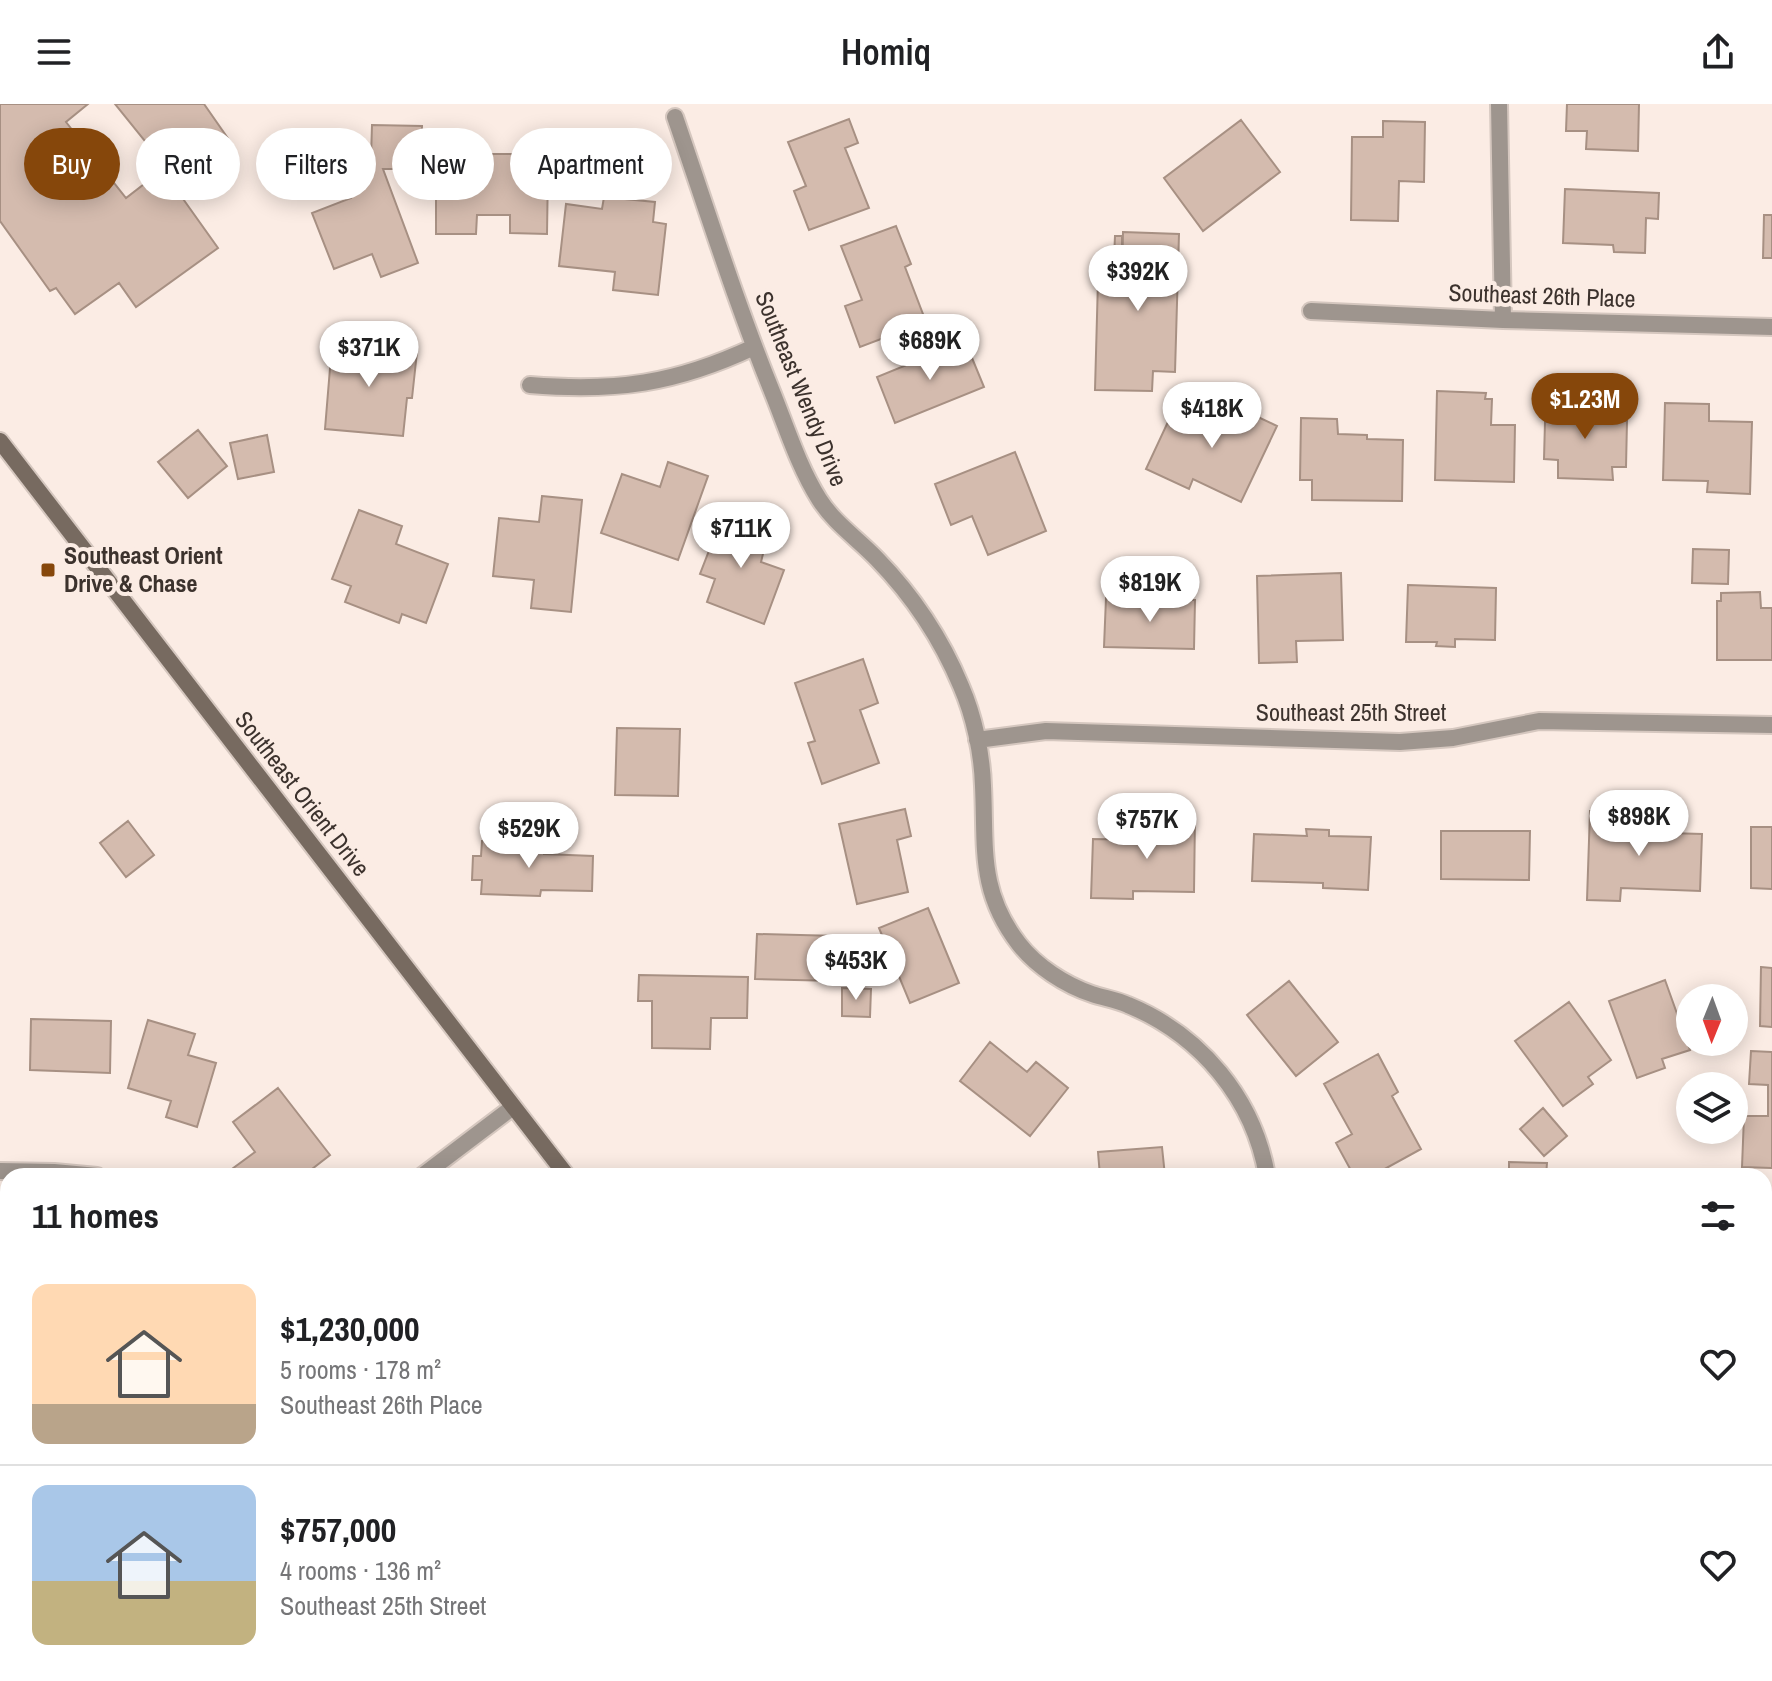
<!DOCTYPE html>
<html lang="en">
<head>
<meta charset="utf-8">
<style>
  body { margin:0; font-family:"Archivo Narrow",sans-serif; background:#f2f2f2; color:#202124; height:100vh; display:flex; flex-direction:column; font-size:30px; white-space:nowrap }
  * { box-sizing:border-box; margin:0 }
  p { font-size:26px; color:#757577 }
  .icon { flex:none; width:44px; height:44px; fill:none; stroke:currentColor; stroke-width:2; stroke-linecap:round; stroke-linejoin:round }
  .map { position:relative; flex:1; overflow:hidden }
  .details { position:absolute; left:0px; top:1064px; width:1772px; height:514px; display:flex; flex-direction:column; background:#fff; border-radius:24px 24px 0 0; box-shadow:0 4px 20px #0003 }
  .details>* { flex:none }
  .hud { position:absolute; left:24px; top:24px; width:800px; height:72px; display:flex; gap:16px }
  .needle { width:52px; rotate:181deg }
  .buttons { position:absolute; left:1676px; top:880px; display:grid; gap:16px }
  .buttons a { display:grid; place-items:center; width:72px; height:72px; border-radius:50%; background:#fff; box-shadow:0 4px 20px #0003; font-size:40px }
  .price { position:absolute; translate:-50% -68px; padding:0 18px; border-radius:28px; background:#fff; color:#222; font-size:26px; line-height:52px; filter:drop-shadow(0 2px 4px #0008) }
  .price::after { content:''; position:absolute; left:50%; top:48px; width:24px; height:18px; margin-left:-12px; background:inherit; clip-path:polygon(0 0,100% 0,50% 100%) }
  .price.selected { background:#86470b; color:#fff }
  ul { padding:0; list-style:none }
  li { display:flex; align-items:center; gap:24px; height:200px; padding:0 32px }
  li+li { border-top:2px solid #e0e0e0 }
  li span { display:grid; place-items:center; flex:none; width:224px; height:160px; border-radius:16px; color:#555 }
  li>.icon { margin-inline-start:auto }
  span .icon { width:96px; height:96px; fill:#fffc; stroke-width:1 }
  li b { font-size:34px }
  h2 { display:flex; justify-content:space-between; align-items:center; height:96px; padding:0 32px; font-size:34px }
  .chip { padding:0 28px; border-radius:36px; background:#fff; box-shadow:0 4px 20px #0003; font-size:28px; line-height:72px }
  .chip.selected { background:#86470b; color:#fff }
  header { display:flex; justify-content:space-between; align-items:center; height:104px; padding:0 32px; background:#fff; font-size:36px; font-weight:600 }
  .map>svg:first-child { display:block }
  .building { fill:#d4bbae; stroke:#a79083; stroke-width:2 }
  .lines { fill:none; stroke-linecap:round; stroke-linejoin:round }
  .minor-casing { stroke:#d5c7bf; stroke-width:20 }
  .secondary-casing { stroke:#d5c7bf; stroke-width:20 }
  .minor { stroke:#9e958e; stroke-width:16 }
  .secondary { stroke:#776a60; stroke-width:16 }
  .poi-dot { fill:#86470b; stroke:#fbece4; stroke-width:3 }
  .labels { text-anchor:middle; stroke-width:8; stroke-linejoin:round; paint-order:stroke }
  .street-label { font-size:24px; fill:#3c322d; stroke:#fbece4 }
  .poi-label { font-size:24px; font-weight:bold; fill:#3c322d; stroke:#fbece4; text-anchor:start }
</style>
</head>
<body>
<header><svg class="icon" aria-label="menu" viewBox="0 0 24 24"><path d="M4 6h16M4 12h16M4 18h16"/></svg>Homiq<svg class="icon" aria-label="share" viewBox="0 0 24 24"><path d="M12 15V3M7 8l5-5 5 5M5 13v7h14v-7"/></svg></header>
<div class="map">
<svg width="1772" height="1577" viewBox="0 0 1772 1577">
  <rect width="100%" height="100%" fill="#fbece4"/>
  <path class="building" d="M0,0h88l-22,18 60,76 40,-31 -51,-63h89l30,43 -58,42 42,59 -82,59 -17,-24 -44,31 -19,-26 -6,3 -50,-70z
    M1567,0h72l-1,47 -52,-2 1,-18h-21z
    M849,15l9,24 -13,5 24,60 -60,22 -15,-39 12,-5 -18,-44z
    M1241,16l39,52 -77,59 -39,-53z
    M1383,17l42,1 -1,60 -25,-1 -1,40 -47,-1 1,-83h31z
    M372,21l50,1 -2,43h-37l35,94 -37,14 -9,-23 -38,15 -22,-56 39,-15 -11,-27 31,-12z
    M480,50h35l1,13h32l-1,67 -37,-1v-18h-33l-1,19h-40v-67l43,1z
    M1565,85l94,4 -1,26 -12,-1 -1,35 -31,-1 -1,-7 -50,-2z
    M604,93l51,5 -2,20 13,2 -8,71 -45,-5 2,-18 -56,-6 7,-62 36,5z
    M1764,111h8v43h-9z
    M896,122l15,38 -6,3 21,55 -66,25 -15,-41 17,-6 -21,-54z
    M1123,128l56,2 -4,138 -22,-1 -1,20 -57,-1 3,-110h15l2,-44h7v45z
    M965,237l19,46 -89,36 -18,-46z
    M332,240l85,8 -5,46h-5l-4,38 -78,-7z
    M1437,287l49,2 -1,6h7l-1,26h24l-1,57 -79,-2z
    M1197,293l20,9 -7,16 14,7 11,-23 42,20 -36,76 -48,-23 -4,10 -43,-20 27,-58 15,7z
    M1558,293l38,1 1,10h4v7h17v6h9l-1,46h-14l1,13 -55,-2v-18l-14,-1 1,-37h13z
    M1665,299l44,1v17l43,1 -2,72 -43,-2 1,-11 -45,-1z
    M1301,314l36,1 1,15 29,1v4l36,1 -1,61 -90,-1v-20h-12z
    M198,326l29,36 -39,32 -30,-36z
    M267,331l7,37 -36,7 -8,-36z
    M1015,348l31,79 -58,24 -16,-39 -21,9 -16,-41z
    M668,358l40,14 -30,84 -77,-27 21,-59 38,13z
    M542,392l40,4 -11,112 -40,-4 3,-28 -41,-4 6,-58 40,4z
    M359,406l43,16 -6,18 52,20 -22,59 -24,-9 -3,9 -54,-21 6,-16 -19,-7z
    M724,408l40,15 -9,20 9,3 -3,12 23,8 -20,54 -57,-22 8,-23 -15,-5z
    M1693,445l36,1 -1,34 -36,-1z
    M1341,469l2,67 -47,1 1,21 -38,1 -2,-87z
    M1408,481l88,3 -1,52 -40,-1v8l-19,-1 1,-4h-31z
    M1760,488l1,16h11v52h-55v-59h4v-8z
    M1106,494l89,2 -1,49 -90,-2z
    M863,555l15,44 -18,7 19,53 -57,21 -14,-41 7,-2 -20,-58z
    M617,624l63,1 -2,67 -63,-1z
    M905,705l6,27 -14,4 11,52 -51,12 -18,-80z
    M1590,707l43,1v20l69,2 -2,57 -79,-3 -1,13 -33,-1z
    M1149,711l46,1 -1,76 -61,-1v8l-42,-1 2,-59 56,1z
    M128,717l26,34 -28,22 -26,-34z
    M1751,723h21v62l-21,-1z
    M1306,725l23,1v6l42,1 -3,53 -45,-2v-5l-71,-2 2,-47 53,2z
    M1441,727h89l-1,49 -88,-1z
    M482,737l62,2v11l49,2 -1,35 -51,-1 -1,6 -59,-2 1,-14h-10l1,-24h8z
    M928,804l31,75 -49,20 -31,-75z
    M757,830l81,2 -1,45 -82,-2z
    M1761,863l11,1v59l-12,-1z
    M639,871l109,2 -1,41h-36l-1,31 -58,-1v-47h-14z
    M1665,876l25,70 -28,9 3,9 -28,10 -28,-77z
    M1289,877l49,61 -42,34 -49,-61z
    M842,884l29,1 -1,28 -28,-1z
    M1569,898l42,58 -23,17 5,7 -30,22 -48,-65z
    M31,915l80,2 -1,52 -80,-3z
    M148,916l47,14 -7,21 28,8 -19,64 -31,-10 5,-16 -43,-13z
    M990,938l37,30 9,-10 32,26 -38,48 -70,-55z
    M1751,947l21,1v116l-30,-1 2,-51h24v-31l-19,-1z
    M1378,950l20,38 -6,4 29,53 -49,27h-18l-18,-33 16,-9 -28,-50z
    M278,984l52,67 -27,21h-66l-5,-7 23,-17 -22,-30z
    M1543,1004l24,28 -23,20 -24,-27z
    M1162,1043l3,29h-65l-2,-24z
    M1509,1058l38,1 -1,13h-37z
    M1764,1219h8v110l-8,-1z
    M337,1570h73l-10,7h-72z
    M665,1570h68l5,6 -82,1z
    M1130,1570h66l-1,7h-45v-5z
    M1590,1570h64v7l-64,-2z"/>
  <g class="lines">
    <g class="minor-casing">
      <path id="minor" d="M1499,0l4,216
        M675,13c32,93 61,186 98,277 14,35 26,73 46,105 15,24 39,40 58,60 36,37 64,79 84,127 13,30 21,67 22,100 3,61 -5,105 36,158 17,22 46,41 73,50 12,4 25,6 36,11 73,30 126,94 139,171
        M1311,207l192,9 269,7
        M530,281c86,7 145,-1 224,-38
        M977,636l69,-9 354,11 53,-4 86,-17 233,4
        M0,1067l54,1 43,4
        M422,1072l91,-69
        M1764,1123h8
        M527,1570l6,7
        M1277,1570v7"/>
    </g>
    <g class="secondary-casing">
      <path id="secondary" d="M0,337l567,735
        M953,1570l6,7"/>
    </g>
    <use href="#minor" class="minor"/>
    <use href="#secondary" class="secondary"/>
  </g>
  <rect class="poi-dot" x="40" y="458" width="16" height="16" rx="4"/>
  <g class="labels">
    <g class="street-label">
      <text transform="translate(1542 192) rotate(2)" y="8">Southeast 26th Place</text>
      <text transform="translate(801 285) rotate(68)" y="8">Southeast Wendy Drive</text>
      <text x="1351" y="617">Southeast 25th Street</text>
      <text transform="translate(302 690) rotate(52)" y="8">Southeast Orient Drive</text>
    </g>
    <g class="poi-label">
      <text x="64" y="460">Southeast Orient<tspan x="64" dy="28">Drive &amp; Chase</tspan></text>
    </g>
  </g>
</svg>
<div class="buttons">
<a><svg class="needle" viewBox="-14 -14 28 28"><path d="M0-13l5 13h-10z" fill="#e53935"/><path d="M0 13l5-13h-10z" fill="#757577"/></svg></a>
<a><svg class="icon" aria-label="layers" viewBox="0 0 24 24"><path d="M12 4l9 5-9 5-9-5zM3 14l9 5 9-5"/></svg></a>
</div>
<b class="price" style="left:1138px;top:209px">$392K</b>
<b class="price" style="left:930px;top:278px">$689K</b>
<b class="price" style="left:369px;top:285px">$371K</b>
<b class="price selected" style="left:1585px;top:337px">$1.23M</b>
<b class="price" style="left:1212px;top:346px">$418K</b>
<b class="price" style="left:741px;top:466px">$711K</b>
<b class="price" style="left:1150px;top:520px">$819K</b>
<b class="price" style="left:1639px;top:754px">$898K</b>
<b class="price" style="left:1147px;top:757px">$757K</b>
<b class="price" style="left:529px;top:766px">$529K</b>
<b class="price" style="left:856px;top:898px">$453K</b>
<div class="hud">
<a class="chip selected">Buy</a>
<a class="chip">Rent</a>
<a class="chip">Filters</a>
<a class="chip">New</a>
<a class="chip">Apartment</a>
</div>
<section class="details">
<h2>11 homes<svg class="icon" aria-label="filters" viewBox="0 0 24 24"><path d="M4 7h16M4 17h16"/><circle cx="9" cy="7" r="2"/><circle cx="15" cy="17" r="2"/></svg></h2>
<ul>
<li><span style="background:linear-gradient(#ffd9b3 75%,#b9a48a 0)"><svg class="icon" aria-label="home" viewBox="0 0 24 24"><path d="M3 11l9-7 9 7M6 9v11h12V9"/></svg></span><div><b>$1,230,000</b><p>5 rooms · 178 m²</p><p>Southeast 26th Place</p></div><svg class="icon" aria-label="heart" viewBox="0 0 24 24"><path d="M12 20l-8-8c-3-5 5-10 8-4 3-6 11-1 8 4z"/></svg></li>
<li><span style="background:linear-gradient(#a9c7e8 60%,#c2b280 0)"><svg class="icon" aria-label="home" viewBox="0 0 24 24"><path d="M3 11l9-7 9 7M6 9v11h12V9"/></svg></span><div><b>$757,000</b><p>4 rooms · 136 m²</p><p>Southeast 25th Street</p></div><svg class="icon" aria-label="heart" viewBox="0 0 24 24"><path d="M12 20l-8-8c-3-5 5-10 8-4 3-6 11-1 8 4z"/></svg></li>
</ul>
</section>
</div>
</body>
</html>
